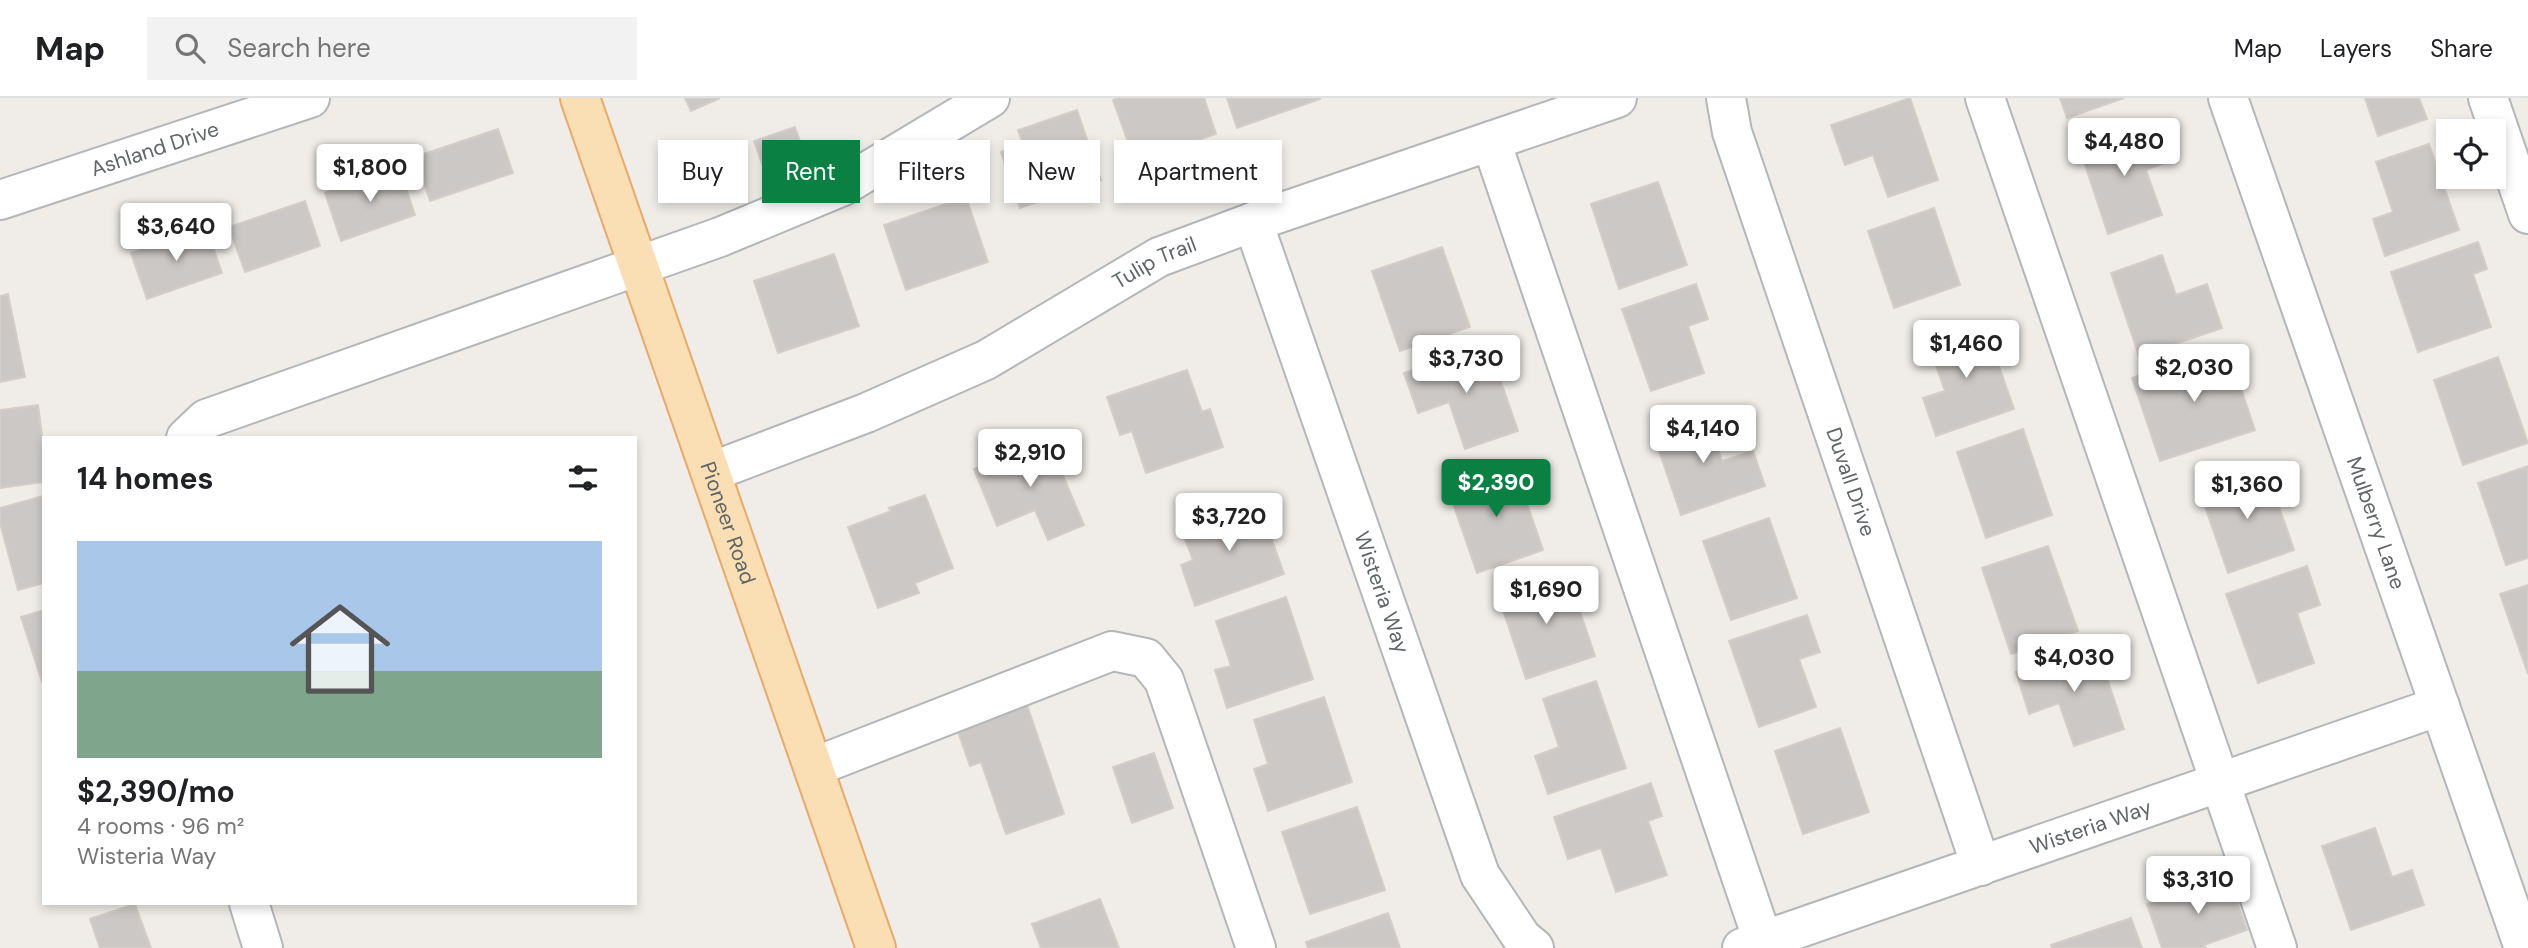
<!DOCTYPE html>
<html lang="en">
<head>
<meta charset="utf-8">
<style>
  body { margin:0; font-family:"DM Sans",sans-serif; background:#f2f2f2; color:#202124; height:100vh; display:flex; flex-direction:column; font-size:26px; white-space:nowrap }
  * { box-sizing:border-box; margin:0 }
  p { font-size:23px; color:#757577 }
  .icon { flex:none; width:38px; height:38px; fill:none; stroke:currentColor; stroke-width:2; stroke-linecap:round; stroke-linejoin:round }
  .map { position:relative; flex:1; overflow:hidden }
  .sheet { position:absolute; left:42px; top:338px; width:595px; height:469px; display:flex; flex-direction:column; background:#fff; border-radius:0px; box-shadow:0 4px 10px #0003 }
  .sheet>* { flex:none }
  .hud { position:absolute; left:658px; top:42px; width:665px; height:63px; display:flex; gap:14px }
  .tools { position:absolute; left:2436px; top:21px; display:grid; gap:14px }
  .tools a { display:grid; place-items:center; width:70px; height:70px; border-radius:0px; background:#fff; box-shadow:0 4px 10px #0003; font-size:35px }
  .price { position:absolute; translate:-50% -60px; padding:0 16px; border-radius:7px; background:#fff; color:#222; font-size:23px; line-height:46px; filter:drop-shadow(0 2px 4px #0008) }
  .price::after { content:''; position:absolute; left:50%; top:42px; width:21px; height:16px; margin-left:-10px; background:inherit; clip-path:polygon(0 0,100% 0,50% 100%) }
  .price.active { background:#0b8043; color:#fff }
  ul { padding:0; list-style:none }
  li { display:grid; align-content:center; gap:14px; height:371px; padding:0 35px }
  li+li { border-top:2px solid #e0e0e0 }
  li span { display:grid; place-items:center; height:217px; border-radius:0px; color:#555 }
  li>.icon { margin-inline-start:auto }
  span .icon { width:126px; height:126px; fill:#fffc; stroke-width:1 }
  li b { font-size:30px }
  h2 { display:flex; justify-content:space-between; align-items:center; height:84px; padding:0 35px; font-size:30px }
  .pill { padding:0 24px; border-radius:0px; background:#fff; box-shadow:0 4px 10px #0003; font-size:24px; line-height:63px }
  .pill.active { background:#0b8043; color:#fff }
  header { display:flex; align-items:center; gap:42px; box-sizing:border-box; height:98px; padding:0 35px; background:#fff; border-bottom:2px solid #e0e0e0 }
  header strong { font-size:33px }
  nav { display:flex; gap:38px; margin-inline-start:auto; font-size:24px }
  .search { width:490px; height:63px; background:#f2f2f2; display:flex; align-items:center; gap:18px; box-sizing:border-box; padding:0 24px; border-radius:0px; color:#757577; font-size:26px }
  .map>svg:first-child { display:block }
  .building { fill:#ccc8c5; stroke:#d5cdc7; stroke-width:2 }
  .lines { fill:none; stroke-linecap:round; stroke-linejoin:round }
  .minor-casing { stroke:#b3b7b9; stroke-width:42 }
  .major-casing { stroke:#e9a969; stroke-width:42 }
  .minor { stroke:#fff; stroke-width:38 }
  .major { stroke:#fadfb4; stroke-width:38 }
  .labels { text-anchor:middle; stroke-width:6; stroke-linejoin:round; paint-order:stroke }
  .street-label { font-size:21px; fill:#5f6567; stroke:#fff }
</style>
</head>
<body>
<header>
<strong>Map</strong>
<div class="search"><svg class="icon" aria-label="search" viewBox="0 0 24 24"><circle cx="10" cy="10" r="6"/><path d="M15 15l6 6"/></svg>Search here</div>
<nav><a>Map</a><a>Layers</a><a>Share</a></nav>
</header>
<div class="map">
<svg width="2528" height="850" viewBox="0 0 2528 850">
  <rect width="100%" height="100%" fill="#f0ede8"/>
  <path class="building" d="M685,0h35l-29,13z
    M1119,0h85l12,36 -81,28 -22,-62z
    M1227,0h92l1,1 -83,29z
    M1910,0l28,82 -50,17 -15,-42 -28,10 -14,-40z
    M2060,0h64l-57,20z
    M2365,0h54l8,21 -49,17z
    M1077,12l24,70 -81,28 -19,-56 22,-8 -5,-14z
    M2151,28l13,37 -18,7 16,45 -54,19 -28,-84z
    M795,29l12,34 -41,14 -12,-34z
    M498,31l15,44 -83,28 -15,-44z
    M2429,46l30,86 -74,26 -12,-37 20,-7 -17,-50z
    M399,69l16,48 -74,26 -16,-48z
    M1658,84l29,83 -68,24 -28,-85z
    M966,99l22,65 -82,28 -22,-65z
    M305,103l15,45 -75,26 -16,-45z
    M1934,110l26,77 -66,23 -26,-77z
    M206,129l16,46 -75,26 -16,-46z
    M2478,144l9,27 -14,5 18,53 -73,25 -27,-80z
    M1442,149l28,80 -70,24 -28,-80z
    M834,156l25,72 -81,27 -24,-72z
    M2162,157l14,40 31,-11 15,44 -83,28 -28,-83z
    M1696,186l12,35 -20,7 16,47 -53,18 -29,-82z
    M8,196l17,83 -25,5v-86z
    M1983,223l31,88 -78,27 -13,-38 22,-7 -18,-51z
    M1488,246l30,87 -53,18 -16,-47 -31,11 -14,-40z
    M2227,249l28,83 -95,31 -28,-83z
    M2498,259l30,86 -65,22 -29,-85z
    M1187,272l15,42 8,-3 13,38 -77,26 -14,-42 -12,4 -13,-38z
    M38,307l6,45v32l-44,6v-78z
    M1705,314l17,49 31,-10 12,35 -84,29 -29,-85z
    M2023,331l29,86 -66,23 -29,-86z
    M1047,340l37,87 -36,15 -13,-30 -38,16 -23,-57z
    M1514,368l29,84 -66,23 -29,-84z
    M2528,368v92l-22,7 -28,-82z
    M2266,371l28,81 -66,23 -28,-81z
    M925,397l28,73 -38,15 4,10 -41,15 -30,-81 43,-16 -2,-3z
    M43,398l1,87 -26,7 -18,-67v-15z
    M1258,402l26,74 -89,32 -14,-41 12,-5 -13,-34z
    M1769,420l28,80 -66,22 -28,-79z
    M2048,448l30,85 -67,23 -29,-86z
    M2307,468l13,39 -23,8 17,50 -56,20 -32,-89z
    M1567,475l28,83 -69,23 -28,-84z
    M2528,487v89l-28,-80z
    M1286,499l27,82 -86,29 -12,-38 16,-4 -15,-45z
    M44,512v78l-23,-71z
    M1807,517l13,37 -21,7 17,48 -57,20 -30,-86z
    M2096,547l28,84 -50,17 -15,-43 -30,11 -13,-42z
    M1596,583l30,87 -78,26 -13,-38 24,-9 -16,-48z
    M1324,599l28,85 -84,29 -14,-42 14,-5 -14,-44z
    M1026,604l38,112 -58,20 -25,-72 -11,4 -14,-40z
    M1840,630l29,84 -66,22 -28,-83z
    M1154,655l19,55 -41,15 -19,-56z
    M1651,685l11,33 -14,5 19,54 -51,17 -15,-44 -33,11 -14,-42z
    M1357,709l28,83 -75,24 -28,-82z
    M2375,730l17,49 20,-7 12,35 -73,25 -29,-84z
    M2228,778l19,54 -43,15 2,3h-44l-15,-44z
    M1100,801l19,49h-78l-9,-24z
    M135,806l16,44h-51l-10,-29z
    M1388,815l12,35h-92l-2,-6z
    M2131,820l11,30h-90l-1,-3z"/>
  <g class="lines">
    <g class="minor-casing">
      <g id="minor">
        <path id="s1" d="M1726,0l6,34 249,734"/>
        <path d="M1985,0l292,850"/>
        <path id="s2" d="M2228,0l296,850"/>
        <path d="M2488,0l40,116"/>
        <path d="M1491,43l272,800"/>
        <path id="s3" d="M0,102l310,-102"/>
        <path id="s4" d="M1253,124l227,653 42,63 12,10"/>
        <path d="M186,340l20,-19 514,-182 123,-51 147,-88"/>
        <path id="s5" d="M711,374l155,-59 120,-53 173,-103 94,-35 364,-124"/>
        <path d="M814,669l298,-116 34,7 18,22 92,268"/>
        <path d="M249,805l14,45"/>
        <path id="s6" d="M1742,850l698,-242"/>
      </g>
    </g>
    <g class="major-casing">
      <g id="major">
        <path id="s7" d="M580,0l296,850"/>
      </g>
    </g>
    <use href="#minor" class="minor"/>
    <use href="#major" class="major"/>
  </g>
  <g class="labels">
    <g class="street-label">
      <text dy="7" stroke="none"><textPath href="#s3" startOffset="163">Ashland Drive</textPath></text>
      <text dy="7" stroke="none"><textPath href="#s5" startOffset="492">Tulip Trail</textPath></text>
      <text dy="7" stroke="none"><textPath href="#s1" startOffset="404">Duvall Drive</textPath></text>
      <text dy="7" stroke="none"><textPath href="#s7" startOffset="450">Pioneer Road</textPath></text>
      <text dy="7" stroke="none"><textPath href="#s2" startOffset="450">Mulberry Lane</textPath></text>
      <text dy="7" stroke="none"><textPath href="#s4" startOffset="392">Wisteria Way</textPath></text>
      <text dy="7" stroke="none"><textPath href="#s6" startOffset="369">Wisteria Way</textPath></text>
    </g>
  </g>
</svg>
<div class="tools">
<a><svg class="icon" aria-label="locate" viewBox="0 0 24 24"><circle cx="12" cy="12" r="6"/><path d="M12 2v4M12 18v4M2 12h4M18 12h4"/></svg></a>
</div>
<b class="price" style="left:2124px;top:80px">$4,480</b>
<b class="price" style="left:370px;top:106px">$1,800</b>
<b class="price" style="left:176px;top:165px">$3,640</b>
<b class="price" style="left:1966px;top:282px">$1,460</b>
<b class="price" style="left:1466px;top:297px">$3,730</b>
<b class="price" style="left:2194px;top:306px">$2,030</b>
<b class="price" style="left:1703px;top:367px">$4,140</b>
<b class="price" style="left:1030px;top:391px">$2,910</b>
<b class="price active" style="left:1496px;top:421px">$2,390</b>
<b class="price" style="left:2247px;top:423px">$1,360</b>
<b class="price" style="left:1229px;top:455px">$3,720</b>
<b class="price" style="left:1546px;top:528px">$1,690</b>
<b class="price" style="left:2074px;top:596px">$4,030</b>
<b class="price" style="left:2198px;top:818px">$3,310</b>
<div class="hud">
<a class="pill">Buy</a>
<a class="pill active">Rent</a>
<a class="pill">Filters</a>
<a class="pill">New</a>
<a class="pill">Apartment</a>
</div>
<section class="sheet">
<h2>14 homes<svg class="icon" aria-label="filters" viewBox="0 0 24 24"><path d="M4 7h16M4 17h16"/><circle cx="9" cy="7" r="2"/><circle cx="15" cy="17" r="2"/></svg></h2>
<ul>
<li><span style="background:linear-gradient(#a9c7e8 60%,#7fa58c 0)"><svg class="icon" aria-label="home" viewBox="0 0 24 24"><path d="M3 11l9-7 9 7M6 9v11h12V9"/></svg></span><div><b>$2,390/mo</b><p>4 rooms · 96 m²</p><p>Wisteria Way</p></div></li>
</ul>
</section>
</div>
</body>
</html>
